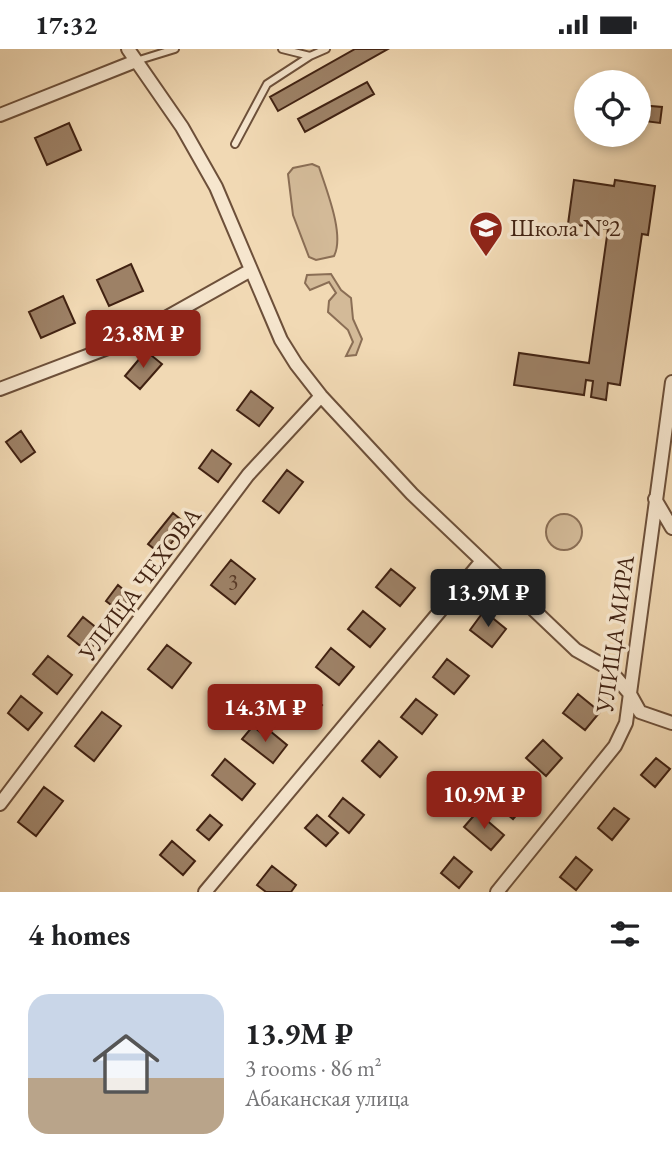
<!DOCTYPE html>
<html lang="en">
<head>
<meta charset="utf-8">
<style>
  body { margin:0; font-family:"EB Garamond",serif; background:#f6f6f6; color:#202124; height:100vh; display:flex; flex-direction:column; font-size:26px; white-space:nowrap }
  * { box-sizing:border-box; margin:0 }
  p { font-size:23px; color:#757577 }
  .icon { flex:none; width:38px; height:38px; fill:none; stroke:currentColor; stroke-width:2; stroke-linecap:round; stroke-linejoin:round }
  .map { position:relative; height:843px; overflow:hidden }
  .details { display:flex; flex-direction:column; background:#fff; flex:1 }
  .details>* { flex:none }
  .buttons { position:absolute; left:574px; top:21px; display:grid; gap:14px }
  .buttons a { display:grid; place-items:center; width:77px; height:77px; border-radius:50%; background:#fff; box-shadow:0 4px 10px #0003; font-size:35px }
  .price { position:absolute; translate:-50% -60px; padding:0 16px; border-radius:7px; background:#8f2418; color:#fff; font-size:23px; line-height:46px; filter:drop-shadow(0 2px 4px #0008) }
  .price::after { content:''; position:absolute; left:50%; top:42px; width:21px; height:16px; margin-left:-10px; background:inherit; clip-path:polygon(0 0,100% 0,50% 100%) }
  .price.current { background:#222; color:#fff }
  ul { padding:0; list-style:none }
  li { display:flex; align-items:center; gap:21px; height:175px; padding:0 28px }
  li+li { border-top:2px solid #e0e0e0 }
  li span { display:grid; place-items:center; flex:none; width:196px; height:140px; border-radius:21px; color:#555 }
  li>.icon { margin-inline-start:auto }
  span .icon { width:84px; height:84px; fill:#fffc; stroke-width:1 }
  li b { font-size:30px }
  h2 { display:flex; justify-content:space-between; align-items:center; height:84px; padding:0 28px; font-size:30px }
  .status { display:flex; justify-content:space-between; align-items:center; height:49px; padding:0 35px; background:#fff; direction:ltr }
  .status svg { height:19px; fill:currentColor }
  .map>svg:first-child { display:block }
  .green { fill:#d3ba98; stroke:#8a6e55; stroke-width:2 }
  .building { fill:#9d8166; stroke:#412212; stroke-width:2 }
  .lines { fill:none; stroke-linecap:round; stroke-linejoin:round }
  .service-casing { stroke:#6d503a; stroke-width:10 }
  .minor-casing { stroke:#6d503a; stroke-width:16 }
  .service { stroke:#f6e6ce; stroke-width:6 }
  .minor { stroke:#f6e6ce; stroke-width:12 }
  .labels { text-anchor:middle; stroke-width:7; stroke-linejoin:round; paint-order:stroke }
  .number-label { font-size:21px; fill:#583a27 }
  .poi-label { font-size:24px; fill:#412212; stroke:#f6e6ce; text-anchor:start }
  .street-label { font-size:24px; fill:#412212; stroke:#f6e6ce }
</style>
</head>
<body>
<div class="status"><b>17:32</b><svg viewBox="0 0 49 12"><path d="M0 12V9h3v3zM5 12V6h3v6zM10 12V3h3v9zM15 12V0h3v12zM26 1h20v11H26zM47 4h2v5h-2z"/></svg></div>
<div class="map">
<svg width="672" height="843" viewBox="0 0 672 843">
  <rect width="100%" height="100%" fill="#f1d9b4"/>
  <filter id="stains"><feTurbulence type="fractalNoise" baseFrequency=".00286" numOctaves="4"/><feColorMatrix values="0 0 0 0 .2 0 0 0 0 .09 0 0 0 0 .02 0 0 0 .5 -.17"/></filter>
  <radialGradient id="worn" r=".72"><stop offset=".6" stop-color="#630" stop-opacity="0"/><stop offset="1" stop-color="#630" stop-opacity=".3"/></radialGradient>
  <path class="green" d="M312,115l7,3c7,22 26,68 15,89l-18,4 -7,-3 -16,-42 -5,-41 5,-6z
    M331,225l10,16 10,8 2,21 9,20 -6,16 -10,1 7,-14 -5,-12 -20,-18 1,-11 7,-8 -7,-11 -19,8 -5,-7 2,-8z
    M546 483a18 18 0 1 1 36 0a18 18 0 1 1-36 0Z"/>
  <path class="building" d="M355,0h33l-110,62 -8,-14z
    M367,33l7,12 -69,38 -7,-13z
    M639,56l23,2 -2,16 -15,-2 -1,7h-5z
    M69,74l12,27 -34,15 -12,-27z
    M574,131l40,6 1,-6 40,6 -7,49 -6,-1 -22,151 -12,-2 -2,17 -15,-3 2,-16 -7,-1 -2,15 -70,-10 5,-32 70,10 19,-134 -40,-5z
    M131,215l12,27 -34,15 -12,-26z
    M63,247l12,27 -34,15 -12,-26z
    M146,302l16,13 -22,25 -15,-13z
    M251,342l22,17 -14,18 -22,-16z
    M21,382l14,21 -14,10 -15,-20z
    M212,401l19,14 -13,18 -19,-14z
    M287,421l16,12 -24,31 -16,-12z
    M173,464l13,11 -24,31 -14,-11z
    M231,511l24,19 -20,25 -24,-19z
    M391,520l24,19 -15,18 -24,-19z
    M118,536l13,11 -12,15 -13,-10z
    M363,562l22,18 -15,18 -22,-18z
    M484,562l22,18 -14,18 -22,-17z
    M83,568l20,16 -15,19 -20,-16z
    M167,596l24,18 -19,25 -24,-19z
    M331,599l23,19 -15,18 -23,-18z
    M48,607l24,19 -15,19 -24,-20z
    M447,610l22,17 -15,18 -21,-17z
    M306,642l16,14 -16,19 -17,-13z
    M578,645l22,18 -15,18 -22,-17z
    M21,647l21,17 -14,17 -20,-17z
    M416,650l21,16 -15,19 -21,-17z
    M102,663l19,14 -27,35 -19,-15z
    M253,677l13,11 4,-6 17,14 -14,18 -31,-24z
    M543,691l19,18 -16,18 -20,-18z
    M379,692l18,16 -17,20 -18,-16z
    M656,709l14,11 -15,18 -14,-12z
    M225,710l30,25 -13,16 -30,-25z
    M44,738l19,14 -27,35 -18,-14z
    M513,743l13,12 -13,15 -14,-11z
    M343,749l21,17 -15,18 -20,-17z
    M614,759l15,11 -17,21 -14,-12z
    M477,763l27,23 -13,15 -27,-23z
    M210,766l12,10 -13,15 -12,-10z
    M317,766l21,18 -12,13 -21,-18z
    M172,792l23,20 -12,14 -23,-20z
    M454,808l18,15 -13,16 -18,-15z
    M576,808l16,13 -16,20 -16,-13z
    M272,817l24,19 -5,7h-25l-9,-7z"/>
  <g class="lines">
    <g class="service-casing">
      <path id="service" d="M282,0l28,7 16,-7
        M136,12l39,-12
        M235,95l32,-60 43,-28"/>
    </g>
    <g class="minor-casing">
      <path id="minor" d="M128,0l54,78 34,60 65,153 15,24 25,32 91,98 164,156 32,18 22,26 10,18 32,11
        M0,66l136,-54
        M0,340l121,-46 130,-73
        M655,450l17,29
        M0,755l248,-329 73,-79
        M205,843l276,-330
        M497,843l118,-146 11,-23 46,-341"/>
    </g>
    <use href="#service" class="service"/>
    <use href="#minor" class="minor"/>
  </g>
  <defs>
    <g id="school-pin" transform="scale(1.75)"><path d="M0 17L-7.5 6A9.5 9.5 0 1 1 7.5 6Z" fill="#8f2418" stroke="#f6e6ce"/><path d="M0-5L7-2L0 1L-7-2ZM-4 1L0 2.5L4 1V4Q0 6-4 4Z" fill="#fff"/></g>
  </defs>
  <g fill-rule="evenodd">
    <use href="#school-pin" x="486" y="179"/>
  </g>
  <g class="labels">
    <g class="number-label">
      <text x="233" y="540">3</text>
    </g>
    <g class="poi-label">
      <text x="510" y="187">Школа N°2</text>
    </g>
    <g class="street-label">
      <text transform="translate(140 535) rotate(-53)" y="8">УЛИЦА ЧЕХОВА</text>
      <text transform="translate(615 585) rotate(-82)" y="8">УЛИЦА МИРА</text>
    </g>
  </g>
  <rect width="100%" height="100%" filter="url(#stains)"/>
  <rect width="100%" height="100%" fill="url(#worn)"/>
</svg>
<div class="buttons">
<a><svg class="icon" aria-label="locate" viewBox="0 0 24 24"><circle cx="12" cy="12" r="6"/><path d="M12 2v4M12 18v4M2 12h4M18 12h4"/></svg></a>
</div>
<b class="price" style="left:143px;top:321px">23.8M ₽</b>
<b class="price current" style="left:488px;top:580px">13.9M ₽</b>
<b class="price" style="left:265px;top:695px">14.3M ₽</b>
<b class="price" style="left:484px;top:782px">10.9M ₽</b>
</div>
<section class="details">
<h2>4 homes<svg class="icon" aria-label="filters" viewBox="0 0 24 24"><path d="M4 7h16M4 17h16"/><circle cx="9" cy="7" r="2"/><circle cx="15" cy="17" r="2"/></svg></h2>
<ul>
<li><span style="background:linear-gradient(#c9d6e8 60%,#b9a48a 0)"><svg class="icon" aria-label="home" viewBox="0 0 24 24"><path d="M3 11l9-7 9 7M6 9v11h12V9"/></svg></span><div><b>13.9M ₽</b><p>3 rooms · 86 m²</p><p>Абаканская улица</p></div></li>
</ul>
</section>
</body>
</html>
